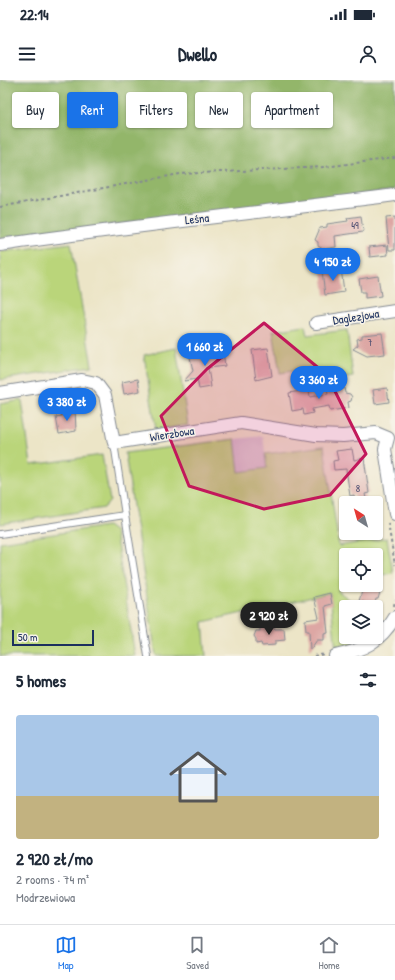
<!DOCTYPE html>
<html lang="en">
<head>
<meta charset="utf-8">
<style>
  body { margin:0; font-family:"Patrick Hand",sans-serif; background:#f6f6f7; color:#1f2937; height:100vh; display:flex; flex-direction:column; font-size:15px; white-space:nowrap }
  * { box-sizing:border-box; margin:0 }
  p { font-size:13px; color:#747a83 }
  .icon { flex:none; width:22px; height:22px; fill:none; stroke:currentColor; stroke-width:2; stroke-linecap:round; stroke-linejoin:round }
  .map { position:relative; height:576px; overflow:hidden }
  .sheet { display:flex; flex-direction:column; background:#fff; flex:1 }
  .sheet>* { flex:none }
  .banner { position:absolute; left:12px; top:12px; width:371px; height:36px; display:flex; gap:8px }
  .needle { width:26px; rotate:323deg }
  .controls { position:absolute; left:339px; top:416px; display:grid; gap:8px }
  .controls a { display:grid; place-items:center; width:44px; height:44px; border-radius:4px; background:#fff; box-shadow:0 1px 3px #0004; font-size:20px }
  .scale { position:absolute; left:12px; bottom:10px; width:82px; box-sizing:border-box; padding-left:4px; border:2px solid #1b2f5e; border-top:0; font-size:11px; line-height:14px; white-space:nowrap; color:#1b2f5e; -webkit-text-stroke:3px #f7f3e8; paint-order:stroke }
  .price { position:absolute; translate:-50% -34px; padding:0 9px; border-radius:14px; background:#1a73e8; color:#fff; font-size:13px; line-height:26px; filter:drop-shadow(0 1px 2px #0008) }
  .price::after { content:''; position:absolute; left:50%; top:24px; width:12px; height:9px; margin-left:-6px; background:inherit; clip-path:polygon(0 0,100% 0,50% 100%) }
  .price.active { background:#222; color:#fff }
  ul { padding:0; list-style:none }
  li { display:grid; align-content:center; gap:8px; height:212px; padding:0 16px }
  li+li { border-top:1px solid #e0e1e3 }
  li span { display:grid; place-items:center; height:124px; border-radius:4px; color:#555 }
  li>.icon { margin-inline-start:auto }
  span .icon { width:72px; height:72px; fill:#fffc; stroke-width:1 }
  li b { font-size:17px }
  h2 { display:flex; justify-content:space-between; align-items:center; height:48px; padding:0 16px; font-size:17px }
  .pill { padding:0 14px; border-radius:4px; background:#fff; box-shadow:0 1px 3px #0004; font-size:14px; line-height:36px }
  .pill.active { background:#1a73e8; color:#fff }
  .status { display:flex; justify-content:space-between; align-items:center; height:28px; padding:0 20px; background:#fff; direction:ltr }
  .status svg { height:11px; fill:currentColor }
  header { display:flex; justify-content:space-between; align-items:center; height:52px; padding:0 16px; background:#fff; font-size:18px; font-weight:700 }
  .menu { display:flex; justify-content:space-around; align-items:center; height:56px; border-top:1px solid #e0e1e3; background:#fff; font-size:11px; color:#747a83 }
  .menu a { display:grid; justify-items:center; gap:2px }
  .menu .active { color:#1a73e8 }
  .map>svg:first-child { display:block }
  .industrial { fill:#d1bdcb }
  .green { fill:#bad57a; stroke:#6a826c }
  .forest { fill:#93b66a; stroke:#577264 }
  .building { fill:#dda7a4 }
  .lines { fill:none; stroke-linecap:round; stroke-linejoin:round }
  .lane-casing { stroke:#848a92; stroke-width:8 }
  .street-casing { stroke:#848a92; stroke-width:14 }
  .path { stroke:#848a92; stroke-width:2; stroke-dasharray:3 3; stroke-linecap:butt }
  .lane { stroke:#fff; stroke-width:6 }
  .street { stroke:#fff; stroke-width:12 }
  .marked { fill:#c2185b; fill-opacity:0.2; stroke:#c2185b; stroke-width:3; stroke-linejoin:round }
  .labels { text-anchor:middle; stroke-width:3; stroke-linejoin:round; paint-order:stroke }
  .number-label { font-size:10px; fill:#4c4d70 }
  .street-label { font-size:12px; fill:#1b2f5e; stroke:#f7f3e8 }
</style>
</head>
<body>
<div class="status"><b>22:14</b><svg viewBox="0 0 49 12"><path d="M0 12V9h3v3zM5 12V6h3v6zM10 12V3h3v9zM15 12V0h3v12zM26 1h20v11H26zM47 4h2v5h-2z"/></svg></div>
<header><svg class="icon" aria-label="menu" viewBox="0 0 24 24"><path d="M4 6h16M4 12h16M4 18h16"/></svg>Dwello<svg class="icon" aria-label="person" viewBox="0 0 24 24"><circle cx="12" cy="8" r="4"/><path d="M4 21q1-7 8-7t8 7"/></svg></header>
<div class="map">
<svg width="395" height="576" viewBox="0 0 395 576">
  <rect width="100%" height="100%" fill="#f7f3e8"/>
  <filter id="ink" filterUnits="userSpaceOnUse"><feTurbulence type="fractalNoise" baseFrequency=".025" numOctaves="2"/><feDisplacementMap in="SourceGraphic" scale="8" xChannelSelector="R" yChannelSelector="G"/><feConvolveMatrix kernelMatrix="1 2 1 2 8 2 1 2 1" color-interpolation-filters="sRGB"/></filter>
  <filter id="wash" filterUnits="userSpaceOnUse"><feTurbulence type="fractalNoise" baseFrequency=".012" numOctaves="4" result="noise"/><feDisplacementMap in="SourceGraphic" scale="16" xChannelSelector="R" yChannelSelector="G"/><feGaussianBlur stdDeviation="0.9" result="paint"/><feColorMatrix in="noise" values="0 0 0 0 0 0 0 0 0 0 0 0 0 0 0 0 0 1.4 0 .05"/><feComposite in="paint" operator="in"/></filter>
  <g filter="url(#wash)">
    <rect width="100%" height="100%" fill="#ece5c7"/>
    <path class="industrial" d="M263,356l4,32 -28,4 -4,-33z"/>
    <path class="green" d="M71,163l21,123 -92,14v-128z
      M305,246l2,9 40,-5 6,47 -39,5 -2,-14 -32,5 -7,-42z
      M176,268l12,77 -32,5 -12,-75z
      M22,320l9,65 71,-10 8,46 -6,7 -104,16v-120z
      M235,359l4,33 28,-4 -2,-14 59,-8 15,100 48,-8 6,35 -17,3v-21h-30v25l-2,1 -6,10 21,16h-13v30h20l-12,7 -18,6 -6,-57 -127,29 3,34h-50l-31,-203z
      M107,446l8,6 20,124h-135v-114z"/>
    <path class="forest" d="M0,0h395v110l-64,9 -331,39z"/>
    <g id="blocks">
      <path class="building" d="M361,136l2,16 -28,4 1,11 -13,2 -5,-3v-4l-3,-2 5,-12 7,-1v-3l21,-3 -1,-3z
        M395,137v33h-6l-3,-32z
        M387,165l1,10 -18,2 -1,-10z
        M341,188l3,24 -19,3 -3,-24z
        M378,196l3,20 -16,2v-6h-4l-2,-13z
        M382,253l3,21 -18,2 -14,-7 5,-4 -1,-6 5,-1v-3z
        M268,268l4,28 -16,4 -4,-30z
        M212,270v3l11,-2 2,15 -17,2 3,19 -12,2 -2,-10 -13,2 9,-10 -3,-14 7,-1v-4z
        M138,299l2,12 -16,3 -2,-12z
        M308,302l2,15 18,-3 -1,-4 17,-2 1,5 5,1 2,3 -1,4 -3,1 1,6 -19,3 -1,-5 -17,3 1,4 -9,2 -1,-6 -11,2 -3,-18 12,-2 -2,-8z
        M387,308l2,14 -14,2 -2,-14z
        M75,329l1,22 -17,3 -3,-17 6,-1 -1,-5z
        M352,369l2,11 10,-2 5,35 -4,1 2,9h-11l-2,-8 -4,1 -4,-27 -12,1 -1,-9 5,-1 -2,-9z
        M364,505h11l-1,3 7,1 -3,10h-2l-2,8h-12l2,-5 -5,-1z
        M330,513l2,11 -7,2 3,27 -4,1v6h-7l-7,10 -1,-19h-3l-1,-11 14,-2 -5,-21z
        M274,545v4h10l1,11 -10,1v4l-13,1 -1,-3 -5,1v-5l-2,-3 2,-5h4v-5z"/>
    </g>
  </g>
  <g filter="url(#ink)">
    <use href="#blocks" fill-opacity="0" stroke="#848a92" stroke-width="1"/>
    <g class="lines">
      <g class="lane-casing">
        <path id="lane" d="M114,363l11,72 23,141
          M0,454l125,-19"/>
      </g>
      <g class="street-casing">
        <path id="street" d="M0,165c131,-19 263,-33 395,-50
          M316,243l79,-12
          M0,313l82,-13 14,3 9,12 9,48 127,-20 75,12 27,1 33,-3 12,5
          M388,358l-3,11 10,65
          M335,576c28,-6 45,-13 60,-39"/>
      </g>
      <path class="path" d="M0,127l180,-33 144,-7 71,-9
        M388,443l7,42
        M394,526l1,-6
        M314,576l11,-2"/>
      <use href="#lane" class="lane"/>
      <use href="#street" class="street"/>
    </g>
  </g>
  <path class="marked" d="M264,243l63,52 39,79 -36,41 -66,14 -75,-23 -28,-70 46,-47z"/>
  <g class="labels">
    <g class="number-label">
      <text x="355" y="149">49</text>
      <text x="370" y="266">7</text>
      <text x="358" y="412">8</text>
    </g>
    <g class="street-label">
      <text transform="translate(197 139) rotate(-6)" y="4">Leśna</text>
      <text transform="translate(356 237) rotate(-9)" y="4">Daglezjowa</text>
      <text transform="translate(172 354) rotate(-9)" y="4">Wierzbowa</text>
    </g>
  </g>
</svg>
<div class="controls">
<a><svg class="needle" viewBox="-14 -14 28 28"><path d="M0-13l5 13h-10z" fill="#e53935"/><path d="M0 13l5-13h-10z" fill="#747a83"/></svg></a>
<a><svg class="icon" aria-label="locate" viewBox="0 0 24 24"><circle cx="12" cy="12" r="6"/><path d="M12 2v4M12 18v4M2 12h4M18 12h4"/></svg></a>
<a><svg class="icon" aria-label="layers" viewBox="0 0 24 24"><path d="M12 4l9 5-9 5-9-5zM3 14l9 5 9-5"/></svg></a>
</div>
<div class="scale">50 m</div>
<b class="price" style="left:333px;top:202px">4 150 zł</b>
<b class="price" style="left:205px;top:287px">1 660 zł</b>
<b class="price" style="left:319px;top:320px">3 360 zł</b>
<b class="price" style="left:67px;top:342px">3 380 zł</b>
<b class="price active" style="left:269px;top:556px">2 920 zł</b>
<div class="banner">
<a class="pill">Buy</a>
<a class="pill active">Rent</a>
<a class="pill">Filters</a>
<a class="pill">New</a>
<a class="pill">Apartment</a>
</div>
</div>
<section class="sheet">
<h2>5 homes<svg class="icon" aria-label="filters" viewBox="0 0 24 24"><path d="M4 7h16M4 17h16"/><circle cx="9" cy="7" r="2"/><circle cx="15" cy="17" r="2"/></svg></h2>
<ul>
<li><span style="background:linear-gradient(#a9c7e8 65%,#c2b280 0)"><svg class="icon" aria-label="home" viewBox="0 0 24 24"><path d="M3 11l9-7 9 7M6 9v11h12V9"/></svg></span><div><b>2 920 zł/mo</b><p>2 rooms · 74 m²</p><p>Modrzewiowa</p></div></li>
</ul>
</section>
<nav class="menu">
<a class="active"><svg class="icon" aria-label="map" viewBox="0 0 24 24"><path d="M3 6l6-2 6 2 6-2v14l-6 2-6-2-6 2zM9 4v14M15 6v14"/></svg>Map</a>
<a><svg class="icon" aria-label="saved" viewBox="0 0 24 24"><path d="M7 4h10v16l-5-4-5 4z"/></svg>Saved</a>
<a><svg class="icon" aria-label="home" viewBox="0 0 24 24"><path d="M3 11l9-7 9 7M6 9v11h12V9"/></svg>Home</a>
</nav>
</body>
</html>
